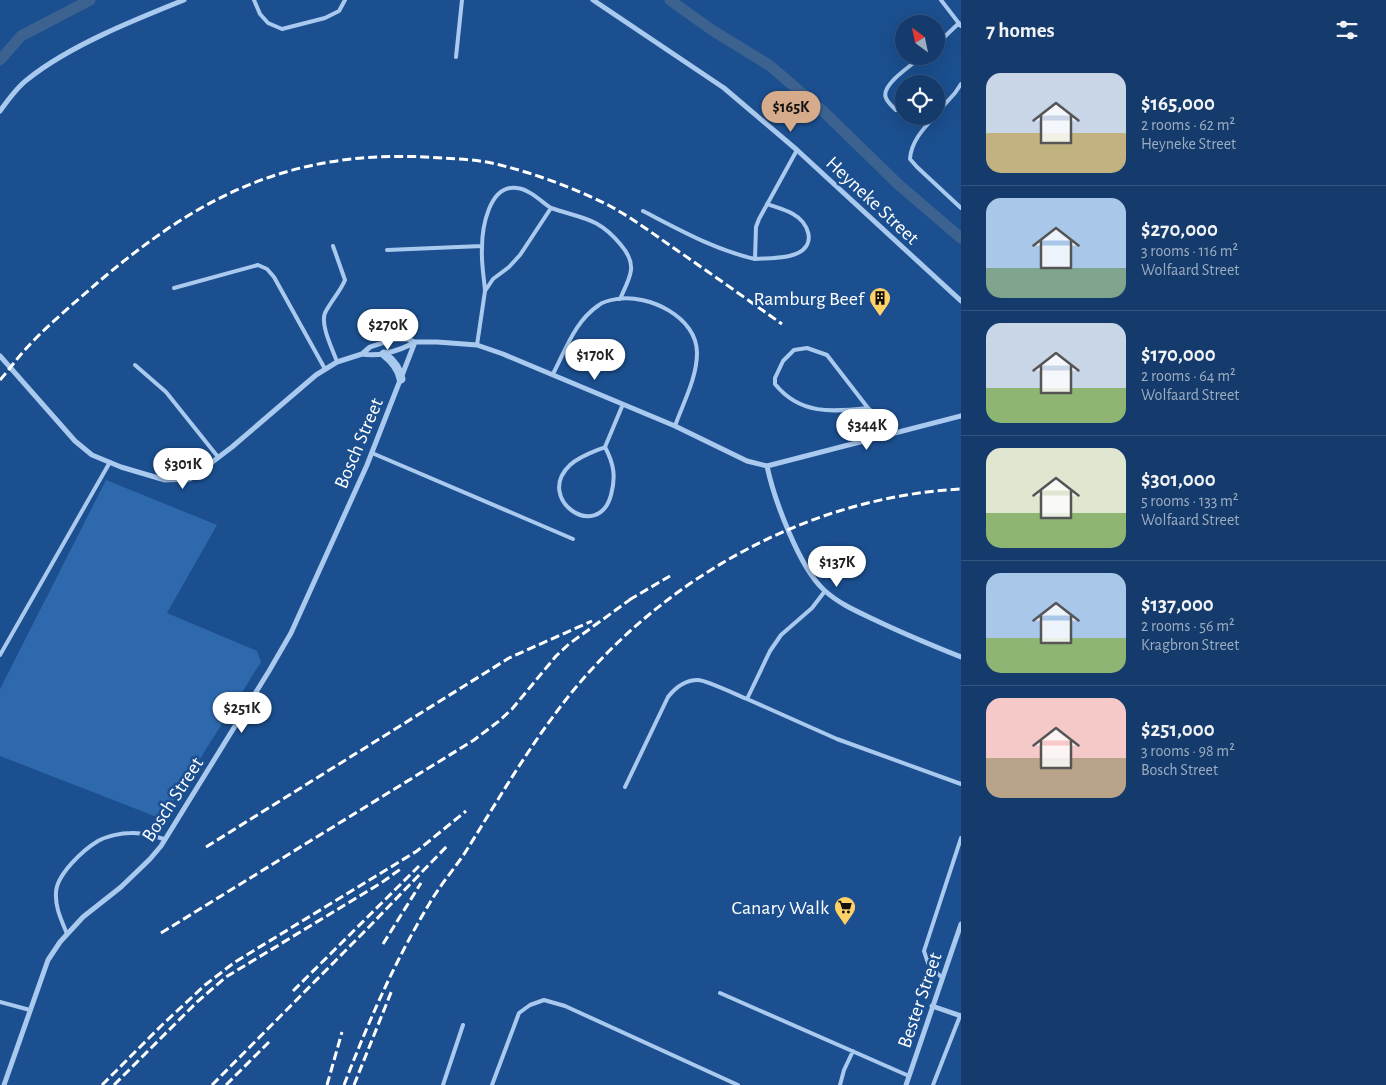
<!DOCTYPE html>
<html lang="en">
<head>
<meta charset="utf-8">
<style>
  body { margin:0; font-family:"Alegreya Sans",sans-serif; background:#1d4271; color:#f1f3f6; height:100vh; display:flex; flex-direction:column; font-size:19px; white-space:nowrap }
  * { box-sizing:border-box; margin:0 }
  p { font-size:16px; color:#9dadc1 }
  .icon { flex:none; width:28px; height:28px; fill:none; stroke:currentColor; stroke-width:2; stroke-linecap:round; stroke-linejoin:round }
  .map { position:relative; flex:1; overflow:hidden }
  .side { display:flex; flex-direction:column; background:#143b6b; width:425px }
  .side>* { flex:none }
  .needle { width:32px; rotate:327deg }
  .fabs { position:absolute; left:895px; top:15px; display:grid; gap:10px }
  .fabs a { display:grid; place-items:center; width:50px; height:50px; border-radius:50%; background:#143b6b; box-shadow:0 5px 20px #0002,0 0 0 1px #33557e; font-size:25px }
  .price { position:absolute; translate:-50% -42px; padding:0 11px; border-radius:18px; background:#fff; color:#222; font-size:16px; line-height:32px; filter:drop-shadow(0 1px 2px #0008) }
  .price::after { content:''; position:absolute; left:50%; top:30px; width:15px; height:11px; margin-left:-8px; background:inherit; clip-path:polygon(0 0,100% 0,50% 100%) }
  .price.current { background:#d6ab8b; color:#111 }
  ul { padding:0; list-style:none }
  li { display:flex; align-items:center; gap:15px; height:125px; padding:0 25px }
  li+li { border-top:1px solid #33557e }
  li span { display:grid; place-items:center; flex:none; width:140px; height:100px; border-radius:15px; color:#555 }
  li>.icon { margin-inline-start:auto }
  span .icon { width:60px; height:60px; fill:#fffc; stroke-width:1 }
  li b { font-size:21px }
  h2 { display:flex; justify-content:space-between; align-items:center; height:60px; padding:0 25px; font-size:21px }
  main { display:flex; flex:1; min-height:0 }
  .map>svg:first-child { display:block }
  .green { fill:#2e69ad }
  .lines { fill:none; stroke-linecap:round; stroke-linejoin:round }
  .canal { stroke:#3c6290; stroke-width:11 }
  .service { stroke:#a9c9ee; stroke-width:4 }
  .minor { stroke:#a9c9ee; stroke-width:5 }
  .tertiary { stroke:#a9c9ee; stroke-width:9 }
  .rail { stroke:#fff; stroke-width:3; stroke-dasharray:9 4; stroke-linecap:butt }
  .labels { text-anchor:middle; stroke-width:5; stroke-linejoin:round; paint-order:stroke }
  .street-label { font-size:20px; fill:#fff; stroke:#1b4f8f }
  .poi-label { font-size:20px; fill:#fff; stroke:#1b4f8f; text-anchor:end }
</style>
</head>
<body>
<main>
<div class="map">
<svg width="961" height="1085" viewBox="0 0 961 1085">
  <rect width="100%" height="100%" fill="#1b4f8f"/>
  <path class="green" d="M106,480l111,45 -50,88 90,38 4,11 -99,157 -162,-63v-67z"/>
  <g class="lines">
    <path class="canal" d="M670,0l42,30 57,35 55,47 75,73 62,53
      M0,60l21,-24 69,-36"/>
    <path class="service" d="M254,0l6,14 8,9 14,6 43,-11 14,-7 6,-11
      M941,0l20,26
      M936,45l23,-22
      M456,57l6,-57
      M896,110c-3,-3 -8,-7 -10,-12 -6,-13 27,-34 37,-42
      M936,114l19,-21 6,-9
      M935,116c-12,13 -24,26 -25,43l7,8 44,41
      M767,204c8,3 18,5 26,10 15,8 24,30 5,39 -12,6 -30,5 -43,6l1,-32 3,-8 38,-69
      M643,211c35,18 72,39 112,48
      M333,246l12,34c-5,12 -14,21 -20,33 -5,12 8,37 12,49
      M387,250l95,-4
      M174,288l84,-23 9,4 7,8 51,92
      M485,291c-1,-14 -4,-29 -3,-43 0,-20 7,-64 35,-60 12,1 25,14 34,20
      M477,345l8,-54 8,-12 16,-12 11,-12 31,-47c32,11 47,9 70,37 6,7 11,15 10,25 -1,9 -7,20 -11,29
      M135,365l31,27 52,65
      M553,374c13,-25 22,-53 46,-69 5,-4 12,-5 18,-6 32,-5 80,18 80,54 0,25 -14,50 -22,73
      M868,408c-36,4 -68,7 -93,-24v-6l8,-17 11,-11 13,-2 20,7 41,53 27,25
      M605,447c9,17 11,30 6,48 -13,48 -77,4 -41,-30 10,-9 23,-13 35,-18l18,-43
      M372,453l201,86
      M825,591l-13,17 -31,27 -11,16 -23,48 90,40 124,45
      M0,655l110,-193
      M625,787l43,-90c7,-9 17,-17 30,-17 8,0 39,15 49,19
      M67,934c-5,-13 -12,-26 -11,-41 0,-18 27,-43 42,-52 9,-5 23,-8 33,-8 11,-1 24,4 34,6
      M942,978l-14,-15 -4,-12 37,-113
      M720,993l189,83
      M0,1002l30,8
      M443,1085l20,-60
      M492,1085l27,-72 11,-8 14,-5 21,6 173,79
      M840,1085l4,-15 9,-19
      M933,1085l27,-69"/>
    <path class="minor" d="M593,0l131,88 73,62 164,151
      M0,111c8,-11 17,-24 28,-32 41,-33 106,-59 156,-79
      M362,354c18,3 36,-3 52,-11
      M0,356l75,85 17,14 29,12 44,13 25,-1 42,-32 84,-72 21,-13 25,-8 8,-7 24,-8h13l8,3h22l40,3 26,9 172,72 72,35 20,5 194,-50
      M767,466c7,33 32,101 57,124 14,13 32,21 49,29 29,14 58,26 88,38
      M932,1006l29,10
      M4,1085l44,-125 12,-18 23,-25 38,-30 29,-28 11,-13 108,-175 22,-38 76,-168 48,-123
      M906,1085l55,-161"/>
    <path class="tertiary" d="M384,354c9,7 15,14 17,25"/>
    <path class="rail" d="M0,380c8,-9 15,-19 23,-28 21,-24 49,-47 73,-68 47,-40 97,-77 155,-100 62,-25 125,-31 191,-26 19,1 39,2 58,7 37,9 76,24 110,41 24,13 46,30 68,45 35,24 70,49 104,73
      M629,600l41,-24
      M206,847l303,-189 83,-37
      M161,933l313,-193 25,-19 13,-12 44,-53 13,-12 66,-48
      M383,944l38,-61
      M293,991l126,-125
      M102,1085l60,-60 43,-40 30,-23 182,-111 49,-40
      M114,1085l83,-83 29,-25 155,-94 21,-15
      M212,1085l155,-156 80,-83
      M226,1085l43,-43
      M327,1085l15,-53
      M344,1085c25,-65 53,-129 90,-189 11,-17 24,-32 34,-48 33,-53 65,-108 104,-156 95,-116 238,-195 389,-203
      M354,1085l38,-95"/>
  </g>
  <defs>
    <g id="building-pin" transform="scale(1.125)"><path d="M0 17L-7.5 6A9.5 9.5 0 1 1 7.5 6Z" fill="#ffd166" stroke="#1b4f8f"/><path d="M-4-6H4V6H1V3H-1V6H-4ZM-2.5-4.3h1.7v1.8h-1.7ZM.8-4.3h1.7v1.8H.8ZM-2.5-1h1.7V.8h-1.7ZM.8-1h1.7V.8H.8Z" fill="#111"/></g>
    <g id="supermarket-pin" transform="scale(1.125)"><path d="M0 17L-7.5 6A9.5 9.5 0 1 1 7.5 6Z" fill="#ffd166" stroke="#1b4f8f"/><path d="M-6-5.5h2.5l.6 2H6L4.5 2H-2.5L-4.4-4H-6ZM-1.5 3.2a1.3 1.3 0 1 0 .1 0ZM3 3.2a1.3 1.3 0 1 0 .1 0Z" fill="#111"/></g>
  </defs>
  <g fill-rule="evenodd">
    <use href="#building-pin" x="880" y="298"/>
    <use href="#supermarket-pin" x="845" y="907"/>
  </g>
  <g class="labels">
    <g class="street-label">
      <text transform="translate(873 200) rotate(43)" y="7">Heyneke Street</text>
      <text transform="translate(358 443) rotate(-67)" y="7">Bosch Street</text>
      <text transform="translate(172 799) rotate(-57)" y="7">Bosch Street</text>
      <text transform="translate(919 1000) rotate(-71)" y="7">Bester Street</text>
    </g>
    <g class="poi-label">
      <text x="864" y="305">Ramburg Beef</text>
      <text x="829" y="914">Canary Walk</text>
    </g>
  </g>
</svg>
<div class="fabs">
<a><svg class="needle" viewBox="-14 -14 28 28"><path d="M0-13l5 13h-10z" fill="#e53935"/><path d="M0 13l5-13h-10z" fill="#9dadc1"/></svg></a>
<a><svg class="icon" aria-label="locate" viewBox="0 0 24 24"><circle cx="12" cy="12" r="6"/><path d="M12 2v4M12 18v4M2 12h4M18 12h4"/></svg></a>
</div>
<b class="price current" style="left:791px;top:133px">$165K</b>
<b class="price" style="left:388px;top:351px">$270K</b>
<b class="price" style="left:595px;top:381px">$170K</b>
<b class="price" style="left:867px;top:451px">$344K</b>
<b class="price" style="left:183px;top:490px">$301K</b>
<b class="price" style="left:837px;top:588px">$137K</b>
<b class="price" style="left:242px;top:734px">$251K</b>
</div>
<section class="side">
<h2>7 homes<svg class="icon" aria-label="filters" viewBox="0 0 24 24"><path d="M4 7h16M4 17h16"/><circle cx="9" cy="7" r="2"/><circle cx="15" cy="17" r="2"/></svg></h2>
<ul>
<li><span style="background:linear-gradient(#c9d6e8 60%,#c2b280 0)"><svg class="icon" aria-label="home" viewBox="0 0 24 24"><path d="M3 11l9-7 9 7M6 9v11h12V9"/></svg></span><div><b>$165,000</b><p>2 rooms · 62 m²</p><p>Heyneke Street</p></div></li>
<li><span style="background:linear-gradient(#a9c7e8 70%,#7fa58c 0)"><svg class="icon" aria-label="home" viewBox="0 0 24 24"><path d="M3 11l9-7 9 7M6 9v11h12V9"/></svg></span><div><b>$270,000</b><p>3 rooms · 116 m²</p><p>Wolfaard Street</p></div></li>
<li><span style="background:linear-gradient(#c9d6e8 65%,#8fb573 0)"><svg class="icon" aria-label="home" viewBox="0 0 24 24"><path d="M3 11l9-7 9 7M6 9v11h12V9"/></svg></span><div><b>$170,000</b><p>2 rooms · 64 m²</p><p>Wolfaard Street</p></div></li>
<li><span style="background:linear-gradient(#dfe7d0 65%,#8fb573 0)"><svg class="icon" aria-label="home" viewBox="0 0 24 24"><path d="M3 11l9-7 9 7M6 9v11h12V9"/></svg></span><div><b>$301,000</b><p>5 rooms · 133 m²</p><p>Wolfaard Street</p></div></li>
<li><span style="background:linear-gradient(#a9c7e8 65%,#8fb573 0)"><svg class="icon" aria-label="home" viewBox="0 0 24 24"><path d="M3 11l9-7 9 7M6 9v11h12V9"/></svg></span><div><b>$137,000</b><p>2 rooms · 56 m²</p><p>Kragbron Street</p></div></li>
<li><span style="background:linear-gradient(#f6c9c9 60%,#b9a48a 0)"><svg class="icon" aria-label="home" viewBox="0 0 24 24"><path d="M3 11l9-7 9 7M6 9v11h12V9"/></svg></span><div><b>$251,000</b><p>3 rooms · 98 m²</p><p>Bosch Street</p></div></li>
</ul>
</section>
</main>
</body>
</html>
